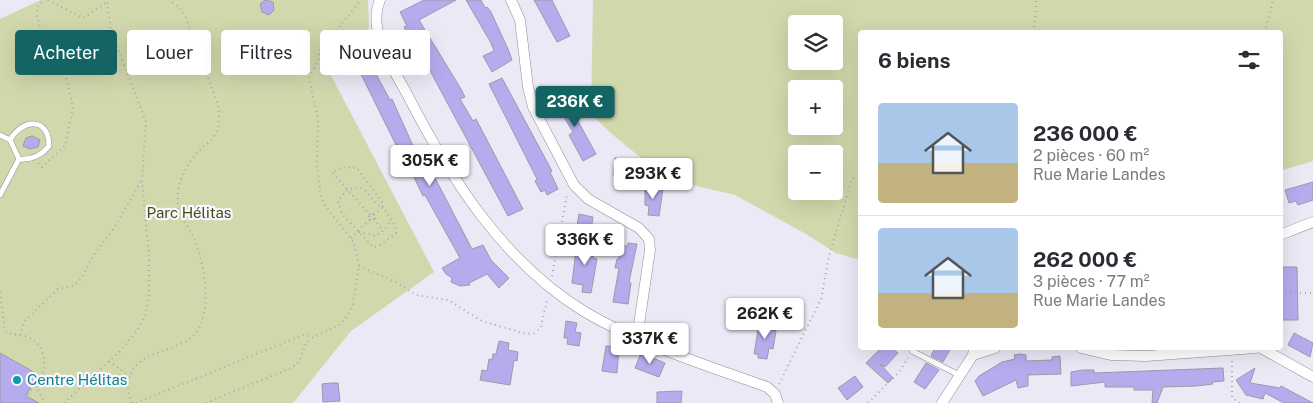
<!DOCTYPE html>
<html lang="fr">
<head>
<meta charset="utf-8">
<style>
  body { margin:0; font-family:"Public Sans",sans-serif; background:#f7f7f7; color:#2b2b33; height:100vh; display:flex; flex-direction:column; font-size:19px; white-space:nowrap }
  * { box-sizing:border-box; margin:0 }
  p { font-size:16px; color:#7c7c81 }
  .icon { flex:none; width:28px; height:28px; fill:none; stroke:currentColor; stroke-width:2; stroke-linecap:round; stroke-linejoin:round }
  .map { position:relative; flex:1; overflow:hidden }
  .side { position:absolute; left:858px; top:30px; width:425px; height:320px; display:flex; flex-direction:column; background:#fff; border-radius:5px; box-shadow:0 5px 20px #0002 }
  .side>* { flex:none }
  .top-card { position:absolute; left:15px; top:30px; width:475px; height:45px; display:flex; gap:10px }
  .fabs { position:absolute; left:788px; top:15px; display:grid; gap:10px }
  .fabs a { display:grid; place-items:center; width:55px; height:55px; border-radius:5px; background:#fff; box-shadow:0 5px 20px #0002; font-size:25px }
  .price { position:absolute; translate:-50% -42px; padding:0 11px; border-radius:5px; background:#fff; color:#222; font-size:16px; line-height:32px; filter:drop-shadow(0 1px 2px #0008) }
  .price::after { content:''; position:absolute; left:50%; top:30px; width:15px; height:11px; margin-left:-8px; background:inherit; clip-path:polygon(0 0,100% 0,50% 100%) }
  .price.current { background:#146464; color:#fff }
  ul { padding:0; list-style:none }
  li { display:flex; align-items:center; gap:15px; height:125px; padding:0 20px }
  li+li { border-top:1px solid #e1e1e2 }
  li span { display:grid; place-items:center; flex:none; width:140px; height:100px; border-radius:5px; color:#555 }
  li>.icon { margin-inline-start:auto }
  span .icon { width:60px; height:60px; fill:#fffc; stroke-width:1 }
  li b { font-size:21px }
  h2 { display:flex; justify-content:space-between; align-items:center; height:60px; padding:0 20px; font-size:21px }
  .chip { padding:0 18px; border-radius:5px; background:#fff; box-shadow:0 5px 20px #0002; font-size:18px; line-height:45px }
  .chip.current { background:#146464; color:#fff }
  .map>svg:first-child { display:block }
  .green { fill:#d1d8ac; fill-rule:evenodd }
  .building { fill:#b5acee; stroke:#9c9aa8 }
  .lines { fill:none; stroke-linecap:round; stroke-linejoin:round }
  .service-casing { stroke:#908c99; stroke-width:6 }
  .minor-casing { stroke:#908c99; stroke-width:11 }
  .path { stroke:#a9a6b1; stroke-width:2; stroke-dasharray:1 4; stroke-linecap:butt }
  .service { stroke:#fff; stroke-width:5 }
  .minor { stroke:#fff; stroke-width:10 }
  .culture-dot { fill:#0f9aa8; stroke:#f8f7fd; stroke-width:2 }
  .labels { text-anchor:middle; stroke-width:4.5; stroke-linejoin:round; paint-order:stroke }
  .park-label { font-size:15px; fill:#454b16; stroke:#f8f7fd }
  .culture-label { font-size:15px; fill:#0d838f; stroke:#f8f7fd; text-anchor:start }
</style>
</head>
<body>
<div class="map">
<svg width="1313" height="403" viewBox="0 0 1313 403">
  <rect width="100%" height="100%" fill="#ece8f6"/>
  <path class="green" d="M41,0h327l1,28 -43,38 108,206 -83,59 -58,72h-293v-384z
    M593,0h720v161l-33,10v-139h-420v228l-24,-7 -30,-19 -71,-39 -68,-16 -54,-44 -22,-21zM796,24h38v37h-38zM796,89h38v37h-38zM796,154h38v37h-38z"/>
  <path class="building" d="M265,0l8,2 1,8 -5,5 -7,-3 -2,-8z
    M424,0h32l-37,20 42,69 4,8 -5,2 13,22 3,-2 47,90 -15,7 -88,-164 -1,-4 3,-19 -14,7 -4,-9 3,-1 -7,-14z
    M466,0h15l4,8 2,-1 4,5 17,37 4,11 -20,12 -9,-16 11,-5 -3,-8z
    M534,0h18l18,36 -13,6z
    M361,46l29,54 2,-1 22,49 4,-2 4,7 50,96 11,-4 8,15 18,18 -10,10 -12,-14 -18,9 1,2 -10,1 -9,-4 1,-4 -6,-4 -4,-6 18,-10 -35,-63 -2,1 -25,-52 -2,1 -46,-93z
    M502,78l50,93 -2,1 8,17 -11,6 -2,-5 -4,2 -6,-11 2,-2 -48,-95z
    M568,94l9,18 -3,2 22,40 -13,7 -14,-26 4,-3 -19,-31z
    M32,136l8,4 -2,7 -8,2 -7,-3 3,-8z
    M615,158l12,2 -2,10 4,1 -3,18 -12,-2 2,-12h-3z
    M1313,182v18l-15,5 -2,-4 -7,2 -4,-13z
    M645,186l18,3 -4,27 -11,-1 1,-9 -4,-1z
    M579,214l14,3 -2,13 -14,-4z
    M577,242l18,2 -2,14 4,1 -6,34 -9,-1 1,-7 -11,-2z
    M628,243l9,1 -8,38 2,1 -3,21 -15,-2 6,-34h-4l2,-9h2l2,-13h7z
    M1283,267h14l1,53h-17z
    M764,320l9,2 -1,8 4,1 -3,18 -4,-1 -2,11 -9,-1v-4h-4l5,-30h4z
    M566,321l11,2 -2,9 6,1 -2,13 -12,-2 1,-6h-4z
    M1294,333l19,10 -3,14 -22,-12z
    M499,341l10,2 -1,7 10,2 -1,9 -3,-1 -4,25 -30,-5 2,-10 5,1 2,-12 3,1 1,-6h3z
    M606,346l13,1 -2,26 -15,-2z
    M881,348h11l6,5 -13,14 -5,-3 13,14 -5,5 -22,-20z
    M935,348h16l-8,14 -12,-6z
    M0,353l37,21 -11,22 13,7h-39z
    M641,353l24,10 -6,14 -24,-9z
    M1020,354l6,1v6l26,-1v-3l8,-1 1,18 -33,1v11l-10,2 -2,-8 -33,16 -8,-15 4,-5 23,-14 13,-3 -1,-4z
    M926,363l13,7 -14,19 -11,-7z
    M1223,368l1,13 -12,1 1,2 -17,2 -33,1 -6,16h-5l1,-13h-19v-3h-29v-5l-34,4v-14l12,-2h11v3z
    M1255,368l-5,15 30,5 1,-2 32,17h-29l-19,-10 -2,6 -17,-4 -10,-15z
    M855,376l8,11 -16,13 -9,-12z
    M332,383h6l2,18 -17,1 -1,-18z
    M682,391l-1,12h-24v-11z"/>
  <g class="lines">
    <g class="service-casing">
      <path id="service" d="M0,135l10,5 9,19 -19,36
        M10,140c12,-21 39,-24 39,6 -8,10 -17,14 -30,13
        M912,351l47,24"/>
    </g>
    <g class="minor-casing">
      <path id="minor" d="M380,0c-13,32 12,66 27,94 43,84 96,168 178,218 56,33 121,53 182,75l8,7 3,9
        M511,0l9,20 8,67 5,20 41,78 14,14 51,29 10,11 1,11 -13,88
        M1280,235l33,-13
        M1081,348l30,7 35,1 110,-8
        M1261,348l52,29
        M973,355l22,-7
        M942,403l31,-48 1,-7"/>
    </g>
    <path class="path" d="M48,0l35,18 23,-15
      M1034,32l2,-32
      M1265,32l8,-32
      M38,163l4,4 23,-21 8,-38 -7,-31 -23,-39 -6,-22 1,-11 6,-5
      M369 217a3 3 0 1 1 6 0a3 3 0 1 1-6 0Z
      M370,215l-38,-43 13,-5 12,1 26,35v4l12,19 1,7 -17,13 -6,1 -31,-33 -4,-13 8,-10c23,-12 21,11 37,16
      M374,215l9,-8
      M374,219l9,12
      M359,232l17,4 9,-7 6,-9
      M351,238l19,-19
      M359,266l37,16 20,13 32,5 34,21 44,13 8,-1 7,-6 6,-27
      M552,276l15,-82
      M0,292l5,39c8,5 15,3 23,6 22,10 18,35 8,50l9,16
      M1280,292l33,1
      M20,335l4,-13 34,-33 14,-3 9,-7 12,-23 23,-31 26,-46
      M109,361l20,15
      M1232,361v37l8,5
      M779,384l42,-85 8,-43 23,-77 8,-3
      M23,403l11,-18 3,1
      M64,403l55,-51 18,-21 8,-15 4,-20v-38l-7,-79 4,-57 -35,-91 -4,-31
      M132,403c-4,-7 -4,-14 -3,-22 5,-35 56,-26 70,-53 13,-26 5,-66 -6,-92 -5,-10 -14,-19 -15,-30 -3,-20 8,-42 21,-55 6,-6 15,-12 18,-20 3,-8 2,-18 1,-26l-32,-87 -6,-10 -11,-8
      M136,403l167,-68 10,2
      M206,403l85,-35 8,-6 7,-19 8,-6 27,-13 7,-9 5,-11 6,-38 -6,-25 -30,-38 -3,-12 -3,-28 1,-44 -9,-40 9,-19 2,-10 41,-50
      M868,403l31,-31 9,-14"/>
    <use href="#service" class="service"/>
    <use href="#minor" class="minor"/>
  </g>
  <circle class="culture-dot" cx="17" cy="380" r="5"/>
  <g class="labels">
    <g class="park-label">
      <text x="189" y="218">Parc Hélitas</text>
    </g>
    <g class="culture-label">
      <text x="27" y="385">Centre Hélitas</text>
    </g>
  </g>
</svg>
<div class="fabs">
<a><svg class="icon" aria-label="layers" viewBox="0 0 24 24"><path d="M12 4l9 5-9 5-9-5zM3 14l9 5 9-5"/></svg></a>
<a>+</a>
<a>−</a>
</div>
<b class="price current" style="left:575px;top:128px">236K €</b>
<b class="price" style="left:430px;top:187px">305K €</b>
<b class="price" style="left:653px;top:200px">293K €</b>
<b class="price" style="left:585px;top:266px">336K €</b>
<b class="price" style="left:765px;top:340px">262K €</b>
<b class="price" style="left:650px;top:365px">337K €</b>
<div class="top-card">
<a class="chip current">Acheter</a>
<a class="chip">Louer</a>
<a class="chip">Filtres</a>
<a class="chip">Nouveau</a>
</div>
<section class="side">
<h2>6 biens<svg class="icon" aria-label="filters" viewBox="0 0 24 24"><path d="M4 7h16M4 17h16"/><circle cx="9" cy="7" r="2"/><circle cx="15" cy="17" r="2"/></svg></h2>
<ul>
<li><span style="background:linear-gradient(#a9c7e8 60%,#c2b280 0)"><svg class="icon" aria-label="home" viewBox="0 0 24 24"><path d="M3 11l9-7 9 7M6 9v11h12V9"/></svg></span><div><b>236 000 €</b><p>2 pièces · 60 m²</p><p>Rue Marie Landes</p></div></li>
<li><span style="background:linear-gradient(#a9c7e8 65%,#c2b280 0)"><svg class="icon" aria-label="home" viewBox="0 0 24 24"><path d="M3 11l9-7 9 7M6 9v11h12V9"/></svg></span><div><b>262 000 €</b><p>3 pièces · 77 m²</p><p>Rue Marie Landes</p></div></li>
</ul>
</section>
</div>
</body>
</html>
